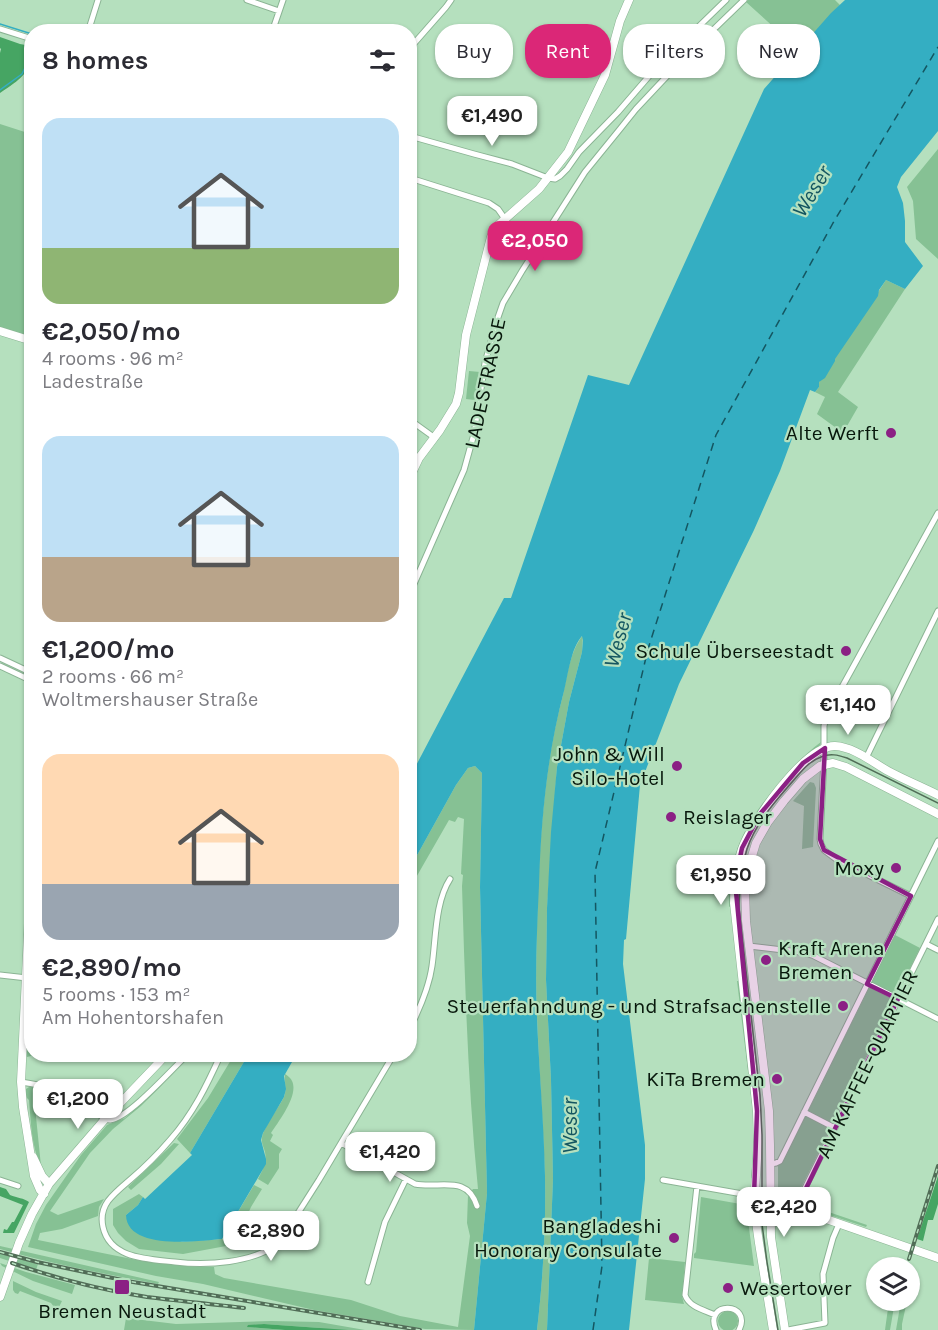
<!DOCTYPE html>
<html lang="en">
<head>
<meta charset="utf-8">
<style>
  body { margin:0; font-family:Karla,sans-serif; background:#f7f7f7; color:#2b2b33; height:100vh; display:flex; flex-direction:column; font-size:22px; white-space:nowrap }
  * { box-sizing:border-box; margin:0 }
  p { font-size:20px; color:#7c7c81 }
  .icon { flex:none; width:33px; height:33px; fill:none; stroke:currentColor; stroke-width:2; stroke-linecap:round; stroke-linejoin:round }
  .map { position:relative; flex:1; overflow:hidden }
  .details { position:absolute; left:24px; top:24px; width:393px; height:1038px; display:flex; flex-direction:column; background:#fff; border-radius:24px; box-shadow:0 2px 4px #0004 }
  .details>* { flex:none }
  .banner { position:absolute; left:435px; top:24px; width:412px; height:54px; display:flex; gap:12px }
  .buttons { position:absolute; left:866px; top:1257px; display:grid; gap:12px }
  .buttons a { display:grid; place-items:center; width:54px; height:54px; border-radius:50%; background:#fff; box-shadow:0 2px 4px #0004; font-size:30px }
  .price { position:absolute; translate:-50% -51px; padding:0 14px; border-radius:12px; background:#fff; color:#222; font-size:20px; line-height:39px; filter:drop-shadow(0 2px 3px #0008) }
  .price::after { content:''; position:absolute; left:50%; top:36px; width:18px; height:14px; margin-left:-9px; background:inherit; clip-path:polygon(0 0,100% 0,50% 100%) }
  .price.selected { background:#db2777; color:#fff }
  ul { padding:0; list-style:none }
  li { display:grid; align-content:center; gap:12px; height:318px; padding:0 18px }
  li span { display:grid; place-items:center; height:186px; border-radius:18px; color:#555 }
  li>.icon { margin-inline-start:auto }
  span .icon { width:108px; height:108px; fill:#fffc; stroke-width:1 }
  li b { font-size:26px }
  h2 { display:flex; justify-content:space-between; align-items:center; height:72px; padding:0 18px; font-size:26px }
  .pill { padding:0 21px; border-radius:24px; background:#fff; box-shadow:0 2px 4px #0004; font-size:21px; line-height:54px }
  .pill.selected { background:#db2777; color:#fff }
  .map>svg:first-child { display:block }
  .green { fill:#86c194 }
  .forest { fill:#46a563 }
  .water { fill:#34aec2 }
  .lines { fill:none; stroke-linecap:round; stroke-linejoin:round }
  .stream { stroke:#34aec2; stroke-width:1.5 }
  .ferry { stroke:#145661; stroke-width:1.5; stroke-dasharray:8 6; stroke-linecap:butt }
  .street-casing { stroke:#8bb494; stroke-width:7 }
  .secondary-casing { stroke:#8bb494; stroke-width:9 }
  .street { stroke:#fff; stroke-width:5 }
  .secondary { stroke:#fff; stroke-width:8 }
  .tram { stroke:#516d57; stroke-width:1.5 }
  .rail-casing { stroke:#516d57; stroke-width:4 }
  .rail { stroke:#b5e0be; stroke-width:1.5; stroke-dasharray:4.5; stroke-linecap:butt }
  .marked { fill:#8b2084; fill-opacity:0.2; stroke:#8b2084; stroke-width:4.5; stroke-linejoin:round }
  .poi-dot { fill:#8b2084; stroke:#b5e0be; stroke-width:2 }
  .labels { text-anchor:middle; stroke-width:4.5; stroke-linejoin:round; paint-order:stroke }
  .street-label { font-size:21px; fill:#08180c; stroke:#b5e0be }
  .poi-label { font-size:21px; fill:#08180c; stroke:#b5e0be; text-anchor:end }
  .water-label { font-size:22px; font-style:italic; fill:#145661; stroke:#b5e0be }
</style>
</head>
<body>
<div class="map">
<svg width="938" height="1330" viewBox="0 0 938 1330">
  <rect width="100%" height="100%" fill="#b5e0be"/>
  <path class="green" d="M748,0h87l5,5 -41,45 -53,-48z
    M0,124l31,10v204l-31,-11z
    M938,149v110l-22,-20 -3,-38 -6,-14z
    M886,280l19,9 -67,103 20,15 -15,26 -26,-19 8,-17 -10,-5 4,-5v-5z
    M469,371l11,1 -5,28 -9,-1z
    M583,635l-1,17 -13,50 -12,65 -10,141 -1,72 5,100 2,99 -6,151h-10c6,-51 9,-103 8,-154 -2,-53 -6,-107 -8,-160 -2,-42 0,-84 1,-127 3,-65 8,-131 25,-194 4,-19 7,-44 20,-60z
    M821,742l-2,5 -69,78 -18,80 -3,2c0,-9 -1,-19 1,-28 6,-41 24,-67 51,-98 12,-14 25,-28 40,-39z
    M475,766l7,7 -2,114 7,306 -13,137 -49,-1 -111,-19 -111,-26 -47,-8 -128,-29 8,-23 10,-19 35,-50 26,-30 18,-7 39,-35 -23,23 -28,23 -23,24 -40,58 8,4 46,-16 -5,8 -1,9 -36,13 -22,4 -2,7 99,20 58,7h19l1,7 9,4 127,22 49,16 58,11 12,-91 -3,-13 1,-28 5,-6h5c-10,-101 -13,-202 -16,-303l1,-11 -2,-1 3,-55 -6,-2 -3,5 -6,-2 -39,68v-20l46,-83 12,-17z
    M810,782l4,1 2,5 -3,59 -11,2 2,-43 -11,-5z
    M895,935l25,13 -124,250 -18,-7v-26l31,-56z
    M737,981h3l14,122 2,36 -3,39h-2l4,-39 -2,-35h-1z
    M31,1015l1,39 3,1 -8,2 -1,-1 2,-38z
    M234,1055h14l-58,98 -13,-14 31,-41z
    M285,1074c3,2 6,4 7,7 7,14 -13,40 -21,52l2,2 -3,6 12,8 -3,5v14l-11,17 -10,-6c5,-10 9,-16 7,-27 -1,-4 -4,-9 -3,-14 1,-10 17,-31 22,-41 3,-7 0,-17 1,-23z
    M29,1087h4l8,79c-10,-20 -10,-45 -12,-66l-3,-3v-8z
    M174,1143l5,1 -18,20 -30,26 -3,-3z
    M254,1185l8,4 -11,18 -9,20 -10,-5z
    M139,1194l4,3 -5,8 -12,10 56,27 40,-3 3,3 1,4 -43,8 -44,-5 -13,-8 -8,-8 -5,-8v-16z
    M701,1197l45,8 8,61 -60,-8v-4l2,-2z
    M805,1204l62,21 -1,2 -52,-17 -1,1 -8,-5z
    M0,1246l159,36 -1,2c-53,-10 -106,-20 -158,-35z
    M0,1253l38,11 -2,6 -36,-12z
    M649,1258l36,4 -3,34 2,8 -39,-4z
    M0,1263l26,9 49,13 -3,9 -39,-13 -31,-15z
    M13,1281l23,11 26,9 -3,6h-5l-3,-4 -31,-12 -2,3 -3,-1 -2,-3z
    M889,1301h6l-5,29h-5z
    M901,1301h6l-5,23v6h-6z
    M718 1321a10 10 0 1 1 20 0a10 10 0 1 1-20 0Z
    M126,1318l50,6 95,-3 48,1 46,8h-44l-1,-2 -56,-4 -16,3 37,3h-161z"/>
  <path class="forest" d="M0,37l20,7 11,2c1,28 -10,32 -31,47v-40l1,-4 -1,-1z
    M938,1176v28l-5,16h-5l-5,21 -6,-2z
    M0,1187l6,2 4,6c7,3 14,3 19,7l-15,31h-11l1,-4 3,1 5,-8h2l9,-17 -23,-9z
    M264,1324l84,6h2h-65l-38,-3 1,-2z"/>
  <path class="water" d="M845,0h93v131l-37,46 -4,10 6,16 2,18v21l18,24 -18,23 -19,-9 -7,10 -1,6 -43,63v2l-10,17 -6,4v5l-4,5 -5,-2 -30,81 -26,59 -75,154 -39,101 -14,154 -2,1 -1,24 22,181v34l-16,151h-82l6,-151 -2,-99 -5,-100 1,-72 4,-76 6,-65 12,-65 13,-50 1,-12 -1,-4c-11,12 -14,39 -18,55 -17,64 -23,129 -25,194 -2,44 -4,88 -2,132 2,53 7,106 8,159 1,51 -2,103 -8,154h-63l13,-137 -7,-306 2,-114 -7,-7 -7,2 -12,17 -46,83v-91l94,-179h7l77,-223 41,10 135,-296 67,-76z
    M248,1055h48l-12,21 2,13 -2,8 -21,36 -2,7 5,19v5l-44,75c-23,2 -95,12 -96,-24l12,-10 5,-8 2,2 47,-44 -2,-2z"/>
  <g class="lines">
    <path class="stream" d="M0,24l32,10
      M0,90l22,-16 10,-21"/>
    <path class="ferry" d="M593,1330l9,-64 -7,-394 53,-223 68,-214 117,-212 105,-176"/>
    <g class="street-casing">
      <path id="street" d="M247,0l32,11
        M0,29l32,10
        M88,32l10,-32
        M272,32l11,-32
        M410,48l36,-41 5,-7
        M410,136l64,18 38,10 36,14 7,1 5,-3 7,-7 12,-17 39,-40 38,-44 70,-68
        M410,178l79,25 9,6 7,10
        M410,420l25,18
        M410,593l54,-123 10,-36 11,-71 11,-40 7,-20 19,-32 63,-99 35,-43 16,-20 47,-50 61,-59
        M0,658l32,15
        M0,666l32,15
        M866,758l72,-147
        M911,896l-75,-37 -12,-9 -3,-6 -1,-5 4,-80v-33l2,-10 5,-9 107,-194
        M926,944l12,6
        M749,946l51,6 12,3 126,64
        M0,975l27,3
        M410,1028c10,-20 19,-40 22,-62 4,-27 3,-64 18,-87
        M221,1054c-14,31 -28,60 -51,86 -12,14 -25,27 -39,39 -8,7 -16,13 -23,22 -5,7 -7,17 -5,26 7,32 45,32 72,35 32,4 78,1 104,-19l40,-63 75,-126
        M21,1082c19,3 41,7 58,17 8,4 23,21 31,21 18,-1 63,-52 78,-66
        M804,1112l31,16
        M341,1143l74,41c25,5 52,-10 62,22
        M771,1164l5,-1 4,-2 158,-320
        M0,1180l18,6
        M663,1180l91,16
        M697,1186l-12,109c4,12 19,15 30,20
        M796,1209l7,-17 135,-273
        M368,1282l17,-60 21,-43
        M716,1330c-13,-30 37,-28 23,0
        M788,1330l37,-7 -2,-49 10,-36 6,-14"/>
    </g>
    <g class="secondary-casing">
      <path id="secondary" d="M0,331l32,10
        M410,477l9,-19 21,-28 16,-26 3,-11 7,-58 25,-98 5,-10 43,-38 29,-37 37,-77 15,-54 9,-21
        M32,850l-11,232 2,25 11,69 6,14 4,4
        M33,1157l9,19 7,8
        M754,1196l29,8 155,54
        M0,1297l19,-54 13,-29 17,-30 56,-65 62,-65
        M773,1330l-14,-87 -5,-35 4,-66 -1,-31 -23,-208c0,-18 2,-37 8,-54 9,-26 63,-104 93,-103 19,1 37,16 53,25 17,9 34,16 50,24
        M785,1330l-14,-93 -1,-92 -1,-34 -23,-190 -1,-34 4,-21 7,-23 12,-21 16,-21 19,-22 17,-13 13,-3 13,4 92,47"/>
    </g>
    <use href="#street" class="street"/>
    <use href="#secondary" class="secondary"/>
    <path class="tram" d="M778,1330l-11,-68 -5,-38v-89l-2,-40 -21,-187c0,-20 2,-40 8,-59 9,-27 28,-47 46,-68 8,-9 16,-20 28,-24 9,-4 17,-2 26,1l91,45"/>
    <g class="rail-casing">
      <path id="rail" d="M0,1252l37,10 90,19 293,49
        M909,1259l29,-93
        M12,1263c43,15 89,27 135,34 32,4 65,7 97,11"/>
    </g>
    <use href="#rail" class="rail"/>
  </g>
  <path class="marked" d="M825,748l-5,91 4,11 87,46 -44,88 31,15 -102,210 -42,-13 3,-85 -22,-230 7,-33 18,-34 43,-51z"/>
  <g class="poi-dot">
    <circle cx="891" cy="433" r="6"/>
    <circle cx="846" cy="651" r="6"/>
    <circle cx="677" cy="766" r="6"/>
    <circle cx="671" cy="817" r="6"/>
    <circle cx="896" cy="868" r="6"/>
    <circle cx="766" cy="960" r="6"/>
    <circle cx="843" cy="1006" r="6"/>
    <circle cx="777" cy="1079" r="6"/>
    <circle cx="674" cy="1238" r="6"/>
    <rect x="114" y="1279" width="16" height="16" rx="3"/>
    <circle cx="728" cy="1288" r="6"/>
  </g>
  <g class="labels">
    <g class="street-label">
      <text transform="translate(485 383) rotate(-78)" y="7">LADESTRASSE</text>
      <text transform="translate(867 1064) rotate(-64)" y="7">AM KAFFEE-QUARTIER</text>
    </g>
    <g class="poi-label">
      <text x="879" y="440">Alte Werft</text>
      <text x="834" y="658">Schule Überseestadt</text>
      <text x="665" y="761">John &amp; Will<tspan x="665" dy="24">Silo-Hotel</tspan></text>
      <text x="683" y="824" text-anchor="start">Reislager</text>
      <text x="884" y="875">Moxy</text>
      <text x="778" y="955" text-anchor="start">Kraft Arena<tspan x="778" dy="24">Bremen</tspan></text>
      <text x="831" y="1013">Steuerfahndung - und Strafsachenstelle</text>
      <text x="765" y="1086">KiTa Bremen</text>
      <text x="662" y="1233">Bangladeshi<tspan x="662" dy="24">Honorary Consulate</tspan></text>
      <text x="740" y="1295" text-anchor="start">Wesertower</text>
      <text x="122" y="1318" text-anchor="middle">Bremen Neustadt</text>
    </g>
    <g class="water-label">
      <text transform="translate(811 191) rotate(-59)" y="8">Weser</text>
      <text transform="translate(617 640) rotate(-75)" y="8">Weser</text>
      <text transform="translate(569 1126) rotate(-90)" y="8">Weser</text>
    </g>
  </g>
</svg>
<div class="buttons">
<a><svg class="icon" aria-label="layers" viewBox="0 0 24 24"><path d="M12 4l9 5-9 5-9-5zM3 14l9 5 9-5"/></svg></a>
</div>
<b class="price" style="left:492px;top:147px">€1,490</b>
<b class="price selected" style="left:535px;top:272px">€2,050</b>
<b class="price" style="left:848px;top:736px">€1,140</b>
<b class="price" style="left:721px;top:906px">€1,950</b>
<b class="price" style="left:78px;top:1130px">€1,200</b>
<b class="price" style="left:390px;top:1183px">€1,420</b>
<b class="price" style="left:784px;top:1238px">€2,420</b>
<b class="price" style="left:271px;top:1262px">€2,890</b>
<div class="banner">
<a class="pill">Buy</a>
<a class="pill selected">Rent</a>
<a class="pill">Filters</a>
<a class="pill">New</a>
</div>
<section class="details">
<h2>8 homes<svg class="icon" aria-label="filters" viewBox="0 0 24 24"><path d="M4 7h16M4 17h16"/><circle cx="9" cy="7" r="2"/><circle cx="15" cy="17" r="2"/></svg></h2>
<ul>
<li><span style="background:linear-gradient(#bfe0f5 70%,#8fb573 0)"><svg class="icon" aria-label="home" viewBox="0 0 24 24"><path d="M3 11l9-7 9 7M6 9v11h12V9"/></svg></span><div><b>€2,050/mo</b><p>4 rooms · 96 m²</p><p>Ladestraße</p></div></li>
<li><span style="background:linear-gradient(#bfe0f5 65%,#b9a48a 0)"><svg class="icon" aria-label="home" viewBox="0 0 24 24"><path d="M3 11l9-7 9 7M6 9v11h12V9"/></svg></span><div><b>€1,200/mo</b><p>2 rooms · 66 m²</p><p>Woltmershauser Straße</p></div></li>
<li><span style="background:linear-gradient(#ffd9b3 70%,#9aa5b1 0)"><svg class="icon" aria-label="home" viewBox="0 0 24 24"><path d="M3 11l9-7 9 7M6 9v11h12V9"/></svg></span><div><b>€2,890/mo</b><p>5 rooms · 153 m²</p><p>Am Hohentorshafen</p></div></li>
</ul>
</section>
</div>
</body>
</html>
